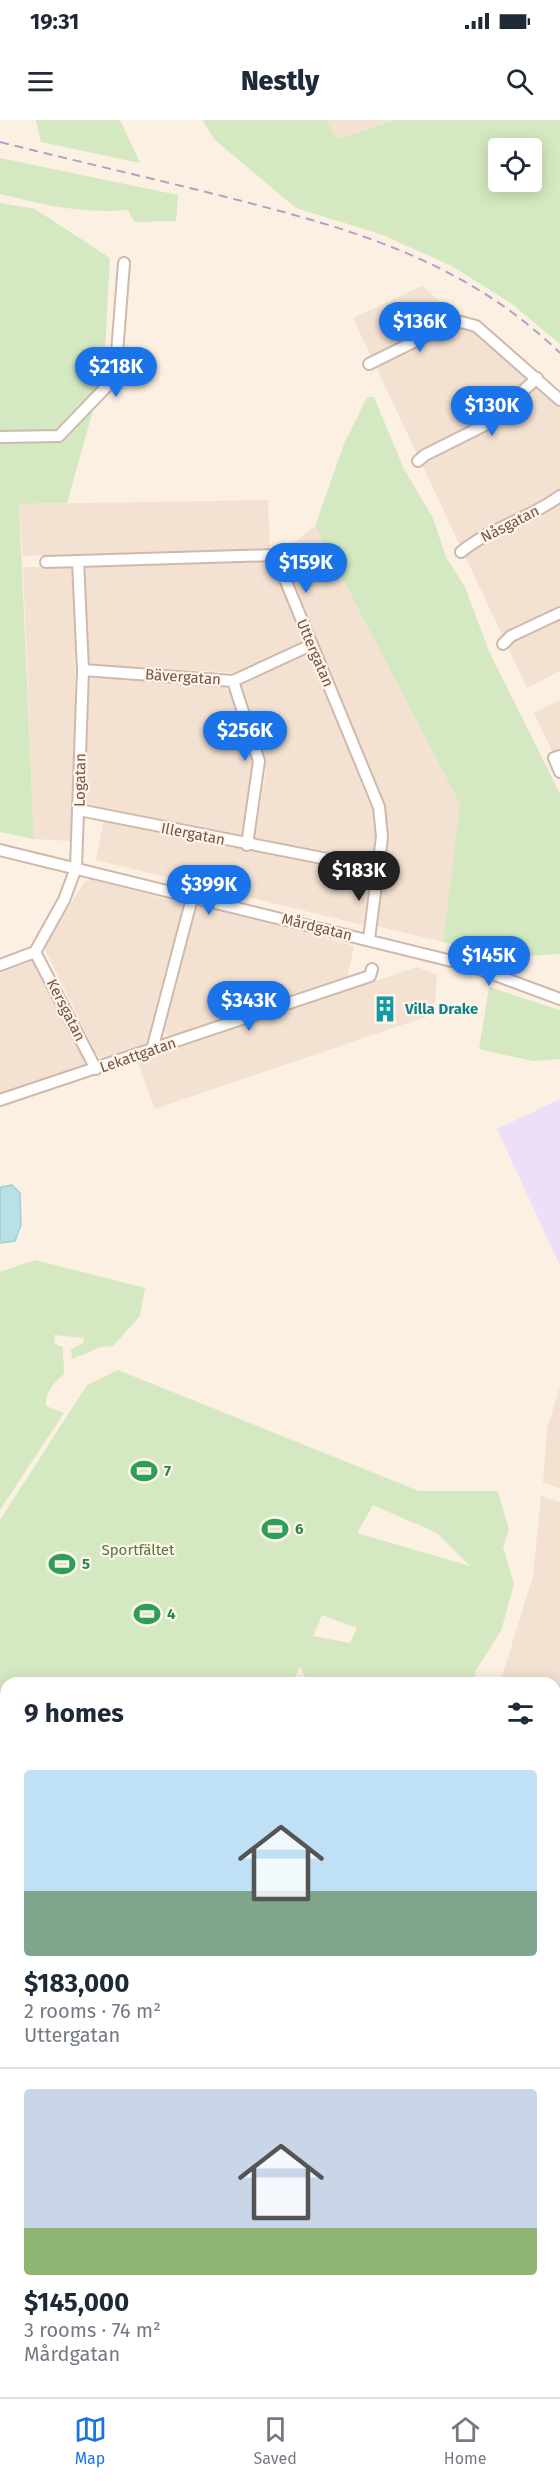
<!DOCTYPE html>
<html lang="en">
<head>
<meta charset="utf-8">
<style>
  body { margin:0; font-family:"Fira Sans",sans-serif; background:#f6f6f7; color:#1f2937; height:100vh; display:flex; flex-direction:column; font-size:22px; white-space:nowrap }
  * { box-sizing:border-box; margin:0 }
  p { font-size:20px; color:#747a83 }
  .icon { flex:none; width:33px; height:33px; fill:none; stroke:currentColor; stroke-width:2; stroke-linecap:round; stroke-linejoin:round }
  .map { position:relative; flex:1; overflow:hidden }
  .panel { position:absolute; left:0px; top:1557px; width:561px; height:720px; display:flex; flex-direction:column; background:#fff; border-radius:18px 18px 0 0; box-shadow:0 3px 15px #0003 }
  .panel>* { flex:none }
  .controls { position:absolute; left:488px; top:18px; display:grid; gap:12px }
  .controls a { display:grid; place-items:center; width:54px; height:54px; border-radius:6px; background:#fff; box-shadow:0 3px 15px #0003; font-size:30px }
  .price { position:absolute; translate:-50% -51px; padding:0 14px; border-radius:21px; background:#1a73e8; color:#fff; font-size:20px; line-height:39px; filter:drop-shadow(0 2px 3px #0008) }
  .price::after { content:''; position:absolute; left:50%; top:36px; width:18px; height:14px; margin-left:-9px; background:inherit; clip-path:polygon(0 0,100% 0,50% 100%) }
  .price.on { background:#222; color:#fff }
  ul { padding:0; list-style:none }
  li { display:grid; align-content:center; gap:12px; height:318px; padding:0 24px }
  li+li { border-top:2px solid #e0e1e3 }
  li span { display:grid; place-items:center; height:186px; border-radius:6px; color:#555 }
  li>.icon { margin-inline-start:auto }
  span .icon { width:108px; height:108px; fill:#fffc; stroke-width:1 }
  li b { font-size:26px }
  h2 { display:flex; justify-content:space-between; align-items:center; height:72px; padding:0 24px; font-size:26px }
  .status { display:flex; justify-content:space-between; align-items:center; height:42px; padding:0 30px; background:#fff; direction:ltr }
  .status svg { height:16px; fill:currentColor }
  header { display:flex; justify-content:space-between; align-items:center; height:78px; padding:0 24px; background:#fff; font-size:27px; font-weight:800 }
  .dock { display:flex; justify-content:space-around; align-items:center; height:84px; border-top:2px solid #e0e1e3; background:#fff; font-size:16px; color:#747a83 }
  .dock a { display:grid; justify-items:center; gap:3px }
  .dock .on { color:#1a73e8 }
  .map>svg:first-child { display:block }
  .residential { fill:#f3e1d1 }
  .education { fill:#eddff8 }
  .green { fill:#d4e9c1; fill-rule:evenodd }
  .water { fill:#b7e1e4; stroke:#9ed1d6; stroke-width:1.5 }
  .lines { fill:none; stroke-linecap:round; stroke-linejoin:round }
  .minor-casing { stroke:#cfb9ac; stroke-width:14 }
  .minor { stroke:#fff; stroke-width:10 }
  .rail { stroke:#b2a1c4; stroke-width:2; stroke-dasharray:9 6; stroke-linecap:butt }
  .labels { text-anchor:middle; stroke-width:4.5; stroke-linejoin:round; paint-order:stroke }
  .street-label { font-size:15px; fill:#735549; stroke:#fff4e8 }
  .culture-label { font-size:15px; font-weight:bold; fill:#0d838f; stroke:#fff4e8; text-anchor:start }
  .leisure-label { font-size:15px; font-weight:bold; fill:#27864d; stroke:#fff4e8; text-anchor:start }
  .park-label { font-size:15px; fill:#557842; stroke:#fff4e8 }
</style>
</head>
<body>
<div class="status"><b>19:31</b><svg viewBox="0 0 49 12"><path d="M0 12V9h3v3zM5 12V6h3v6zM10 12V3h3v9zM15 12V0h3v12zM26 1h20v11H26zM47 4h2v5h-2z"/></svg></div>
<header><svg class="icon" aria-label="menu" viewBox="0 0 24 24"><path d="M4 6h16M4 12h16M4 18h16"/></svg>Nestly<svg class="icon" aria-label="search" viewBox="0 0 24 24"><circle cx="10" cy="10" r="6"/><path d="M15 15l6 6"/></svg></header>
<div class="map">
<svg width="560" height="2277" viewBox="0 0 560 2277">
  <rect width="100%" height="100%" fill="#fcf0e2"/>
  <path class="residential" d="M326,0h69l-57,19z
    M422,166l138,121v264l-33,17 -174,-370z
    M268,380l2,50 -247,6 -4,-52z
    M315,406l145,278 -17,138 -66,-16 10,-87 -2,-31 -106,-254z
    M274,441l30,75 -4,9 -64,28 -150,-9 -4,-101z
    M23,447h52v148l-4,126 -37,-2z
    M309,532l67,155 -1,55 -121,-22 12,-69 -27,-88z
    M86,555l134,8 13,12 18,50 3,28 -11,66 -158,-34z
    M560,580v68l-26,-55z
    M104,699l267,51 -8,55 -267,-65z
    M90,759l94,25 -37,139 -6,5 -37,12 -7,-5 -53,-107 40,-66z
    M200,785l154,41 -7,32 -175,63 -11,-13 32,-117z
    M34,839l55,100 -6,9 -83,29v-126z
    M417,847l20,8 -3,39 -279,95 -18,-48z
    M560,1267v101l-17,-5 4,-55z
    M541,1376l19,6v329l-5,1v-149h-55l33,-107z"/>
  <path class="education" d="M560,979v167l-63,-137z"/>
  <path class="green" d="M36,0h84l20,43 -99,-21z
    M202,0h124l12,19 57,-19h165v224l-48,-40 -60,-38 -72,-32 -84,-26 -81,-68zM498,28h33v34h-33z
    M0,38l178,37 -2,26 -42,1 -6,-12c-47,4 -83,-5 -128,-16z
    M0,83l35,6 75,49 -6,113 -37,132 -48,1 15,335 -34,-7z
    M367,277h7l30,72 29,49 13,39 19,30 24,64 71,143v160l-53,3 -64,-15 17,-138 -145,-278 29,-82z
    M489,867l71,23v49l-27,2 -54,-12z
    M35,1140l110,28 -5,28 -27,30 -12,1 -29,12 -1,-10 12,-6 1,-5 -30,-3 1,9 8,3 1,27c-11,10 -18,17 -18,32l18,7 -64,97v-238z
    M118,1250l301,121h79l11,39 -6,17 11,37 -13,47 -25,39 -3,13h-165l-8,-17 -8,17h-286v151l-6,-3v-311l87,-135zM373,1385l64,28 33,33 -113,-33zM322,1495l35,13 -7,15 -37,-7z
    M0,1776l6,4v323l-6,-4z
    M560,2095v180l-5,-5v-164z
    M6,2146v125h33l-3,6h-36v-120z
    M47,2271h58l-1,6h-60z
    M120,2271h93l-5,6h-89z"/>
  <path class="water" d="M12,1065l8,8 1,32 -6,16 -15,2v-51l1,-5z"/>
  <g class="lines">
    <g class="minor-casing">
      <path id="minor" d="M369,244l79,-39 13,-3 15,4 84,74
        M0,317l59,-1 49,-51 8,-19 8,-103
        M418,341l7,-6 62,-31 50,-46
        M461,432c29,-24 68,-33 99,-56
        M46,442l229,-7 104,252 3,30 -13,102
        M503,524l8,-8 49,-23
        M83,550l150,11 78,-36
        M233,561l26,80 -12,84
        M560,636l-6,2 6,14
        M79,690l299,59
        M0,730l468,115 92,34
        M35,832l61,117
        M0,845l35,-13 29,-52 12,-32 7,-198 -5,-109
        M152,930l40,-152
        M0,980l370,-124 2,-7
        M555,1715l5,-2
        M395,2271l8,6
        M277,2277l6,-6"/>
    </g>
    <use href="#minor" class="minor"/>
    <path class="rail" d="M0,22c75,19 151,36 226,55 126,32 238,63 334,156"/>
  </g>
  <defs>
    <g id="building-bare" transform="scale(2.07)"><path d="M-4-6H4V6H1V3H-1V6H-4ZM-2.5-4.3h1.7v1.8h-1.7ZM.8-4.3h1.7v1.8H.8ZM-2.5-1h1.7V.8h-1.7ZM.8-1h1.7V.8H.8Z" fill="#0f9aa8" stroke="#fff4e8" stroke-width="2.5" paint-order="stroke"/></g>
    <g id="stadium-bare" transform="scale(2.07)"><path d="M0-5a6.5 5 0 1 0 0 10a6.5 5 0 1 0 0-10ZM-3.5-1.8h7v3.6h-7Z" fill="#2e9e5b" stroke="#fff4e8" stroke-width="2.5" paint-order="stroke"/></g>
  </defs>
  <g fill-rule="evenodd">
    <use href="#building-bare" x="385" y="889"/>
    <use href="#stadium-bare" x="144" y="1351"/>
    <use href="#stadium-bare" x="275" y="1409"/>
    <use href="#stadium-bare" x="62" y="1444"/>
    <use href="#stadium-bare" x="147" y="1494"/>
  </g>
  <g class="labels">
    <g class="street-label">
      <text transform="translate(510 404) rotate(-27)" y="5">Nåsgatan</text>
      <text transform="translate(315 533) rotate(67)" y="5">Uttergatan</text>
      <text transform="translate(183 557) rotate(4)" y="5">Bävergatan</text>
      <text transform="translate(80 660) rotate(-89)" y="5">Logatan</text>
      <text transform="translate(193 714) rotate(11)" y="5">Illergatan</text>
      <text transform="translate(317 807) rotate(14)" y="5">Mårdgatan</text>
      <text transform="translate(66 890) rotate(63)" y="5">Kersgatan</text>
      <text transform="translate(138 935) rotate(-19)" y="5">Lekattgatan</text>
    </g>
    <g class="culture-label">
      <text x="405" y="894">Villa Drake</text>
    </g>
    <g class="leisure-label">
      <text x="164" y="1356">7</text>
      <text x="295" y="1414">6</text>
      <text x="82" y="1449">5</text>
      <text x="167" y="1499">4</text>
    </g>
    <g class="park-label">
      <text x="138" y="1435">Sportfältet</text>
    </g>
  </g>
</svg>
<div class="controls">
<a><svg class="icon" aria-label="locate" viewBox="0 0 24 24"><circle cx="12" cy="12" r="6"/><path d="M12 2v4M12 18v4M2 12h4M18 12h4"/></svg></a>
</div>
<b class="price" style="left:420px;top:233px">$136K</b>
<b class="price" style="left:116px;top:278px">$218K</b>
<b class="price" style="left:492px;top:317px">$130K</b>
<b class="price" style="left:306px;top:474px">$159K</b>
<b class="price" style="left:245px;top:642px">$256K</b>
<b class="price on" style="left:359px;top:782px">$183K</b>
<b class="price" style="left:209px;top:796px">$399K</b>
<b class="price" style="left:489px;top:867px">$145K</b>
<b class="price" style="left:249px;top:912px">$343K</b>
<section class="panel">
<h2>9 homes<svg class="icon" aria-label="filters" viewBox="0 0 24 24"><path d="M4 7h16M4 17h16"/><circle cx="9" cy="7" r="2"/><circle cx="15" cy="17" r="2"/></svg></h2>
<ul>
<li><span style="background:linear-gradient(#bfe0f5 65%,#7fa58c 0)"><svg class="icon" aria-label="home" viewBox="0 0 24 24"><path d="M3 11l9-7 9 7M6 9v11h12V9"/></svg></span><div><b>$183,000</b><p>2 rooms · 76 m²</p><p>Uttergatan</p></div></li>
<li><span style="background:linear-gradient(#c9d6e8 75%,#8fb573 0)"><svg class="icon" aria-label="home" viewBox="0 0 24 24"><path d="M3 11l9-7 9 7M6 9v11h12V9"/></svg></span><div><b>$145,000</b><p>3 rooms · 74 m²</p><p>Mårdgatan</p></div></li>
</ul>
</section>
</div>
<nav class="dock">
<a class="on"><svg class="icon" aria-label="map" viewBox="0 0 24 24"><path d="M3 6l6-2 6 2 6-2v14l-6 2-6-2-6 2zM9 4v14M15 6v14"/></svg>Map</a>
<a><svg class="icon" aria-label="saved" viewBox="0 0 24 24"><path d="M7 4h10v16l-5-4-5 4z"/></svg>Saved</a>
<a><svg class="icon" aria-label="home" viewBox="0 0 24 24"><path d="M3 11l9-7 9 7M6 9v11h12V9"/></svg>Home</a>
</nav>
</body>
</html>
